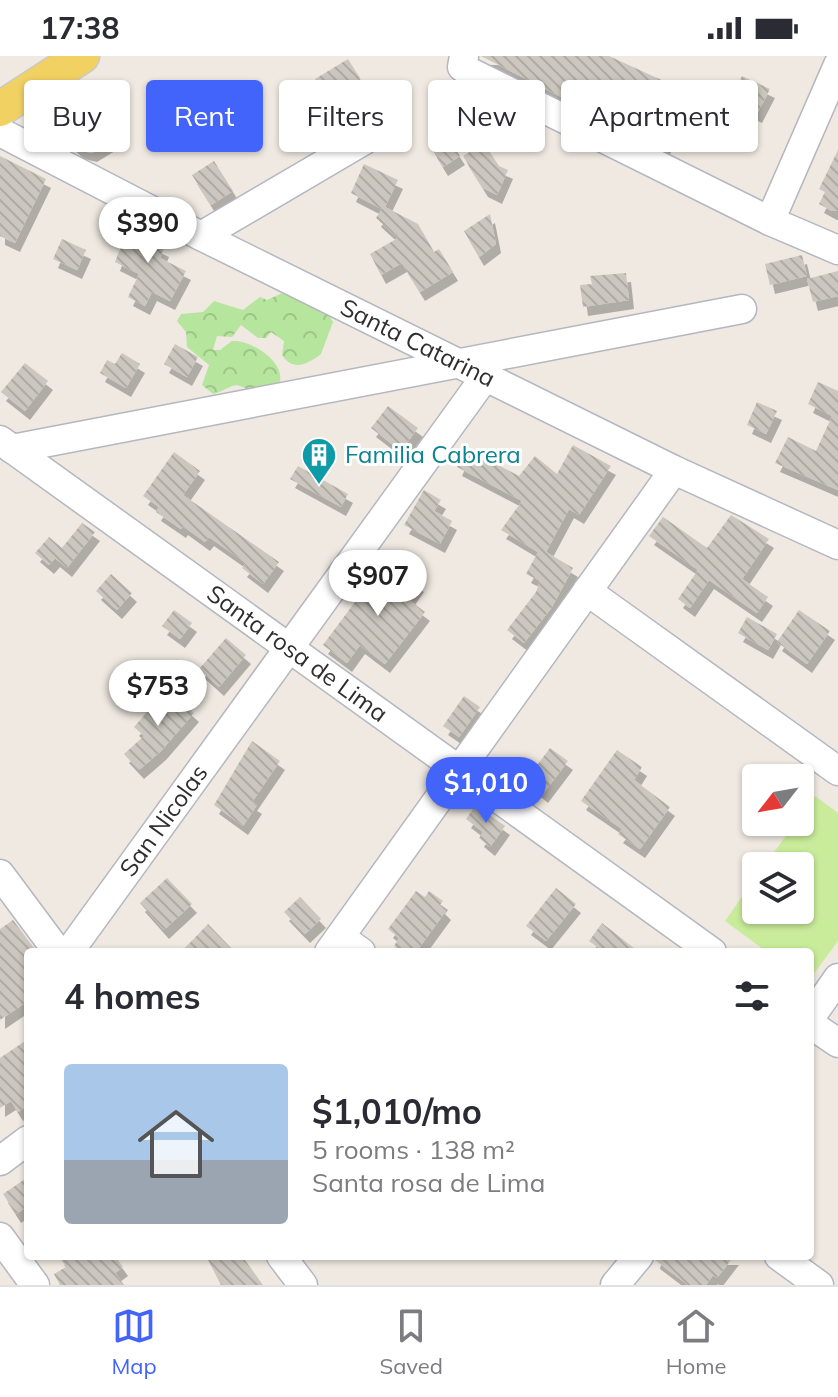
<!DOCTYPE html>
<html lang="en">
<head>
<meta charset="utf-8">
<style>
  body { margin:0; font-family:Mulish,sans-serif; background:#f2f2f3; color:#2b2b33; height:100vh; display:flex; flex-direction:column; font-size:30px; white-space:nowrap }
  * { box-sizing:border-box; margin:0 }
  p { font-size:26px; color:#7c7c81 }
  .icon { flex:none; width:44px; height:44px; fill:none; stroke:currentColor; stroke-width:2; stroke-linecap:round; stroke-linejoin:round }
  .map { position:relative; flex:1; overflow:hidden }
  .drawer { position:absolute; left:24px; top:892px; width:790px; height:312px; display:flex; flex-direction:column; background:#fff; border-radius:8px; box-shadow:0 2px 6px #0004 }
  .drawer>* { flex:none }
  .guide { position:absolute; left:24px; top:24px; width:790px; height:72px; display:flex; gap:16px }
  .needle { width:52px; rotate:239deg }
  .tools { position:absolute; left:742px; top:708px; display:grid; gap:16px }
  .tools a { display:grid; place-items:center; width:72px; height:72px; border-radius:8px; background:#fff; box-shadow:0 2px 6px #0004; font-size:40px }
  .price { position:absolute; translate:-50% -68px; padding:0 18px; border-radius:28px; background:#fff; color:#222; font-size:26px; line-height:52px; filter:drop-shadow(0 2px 4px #0008) }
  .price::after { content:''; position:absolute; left:50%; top:48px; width:24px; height:18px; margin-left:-12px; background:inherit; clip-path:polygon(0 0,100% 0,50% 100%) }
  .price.selected { background:#4264fb; color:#fff }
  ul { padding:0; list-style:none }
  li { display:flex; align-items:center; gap:24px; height:200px; padding:0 40px }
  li+li { border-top:2px solid #e1e1e2 }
  li span { display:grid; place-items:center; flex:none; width:224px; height:160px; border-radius:8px; color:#555 }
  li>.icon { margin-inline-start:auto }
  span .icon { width:96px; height:96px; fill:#fffc; stroke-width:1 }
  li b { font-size:34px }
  h2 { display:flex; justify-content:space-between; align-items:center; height:96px; padding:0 40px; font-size:34px }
  .chip { padding:0 28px; border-radius:8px; background:#fff; box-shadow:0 2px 6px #0004; font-size:28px; line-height:72px }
  .chip.selected { background:#4264fb; color:#fff }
  .status { display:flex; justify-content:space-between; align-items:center; height:56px; padding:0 40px; background:#fff; direction:ltr }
  .status svg { height:22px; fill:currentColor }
  .tab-bar { display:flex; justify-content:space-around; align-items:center; height:112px; border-top:2px solid #e1e1e2; background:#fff; font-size:22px; color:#7c7c81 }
  .tab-bar a { display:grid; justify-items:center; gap:4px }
  .tab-bar .selected { color:#4264fb }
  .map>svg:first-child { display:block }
  .forest { fill:url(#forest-crowns) }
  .pitch { fill:#c9ec9a }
  .building { fill:url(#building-back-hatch); filter:url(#shadow) }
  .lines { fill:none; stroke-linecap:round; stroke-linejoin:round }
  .minor-casing { stroke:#b4b7c1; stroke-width:31 }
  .major-casing { stroke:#c9c9c9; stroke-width:37 }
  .minor { stroke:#fff; stroke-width:28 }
  .major { stroke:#f2d163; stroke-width:34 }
  .labels { text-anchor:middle; stroke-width:6; stroke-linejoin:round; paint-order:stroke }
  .street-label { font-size:24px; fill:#2e2e2e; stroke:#fff }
  .culture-label { font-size:24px; fill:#0d838f; stroke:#fff; text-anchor:start }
</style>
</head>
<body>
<div class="status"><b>17:38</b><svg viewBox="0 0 49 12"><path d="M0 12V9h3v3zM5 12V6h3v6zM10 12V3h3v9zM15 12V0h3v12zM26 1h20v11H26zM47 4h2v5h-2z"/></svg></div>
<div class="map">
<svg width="838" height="1229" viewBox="0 0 838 1229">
  <defs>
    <pattern id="forest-crowns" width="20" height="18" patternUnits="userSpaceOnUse" patternTransform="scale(2)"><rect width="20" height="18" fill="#b6e59e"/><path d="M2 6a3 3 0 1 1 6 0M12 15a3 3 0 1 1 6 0" fill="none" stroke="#9dc588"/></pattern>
    <pattern id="building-back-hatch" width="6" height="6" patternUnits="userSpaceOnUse" patternTransform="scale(2)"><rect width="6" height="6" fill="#cbc7bf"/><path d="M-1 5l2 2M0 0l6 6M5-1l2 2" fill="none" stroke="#afaba4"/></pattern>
    <filter id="shadow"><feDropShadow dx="5" dy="9" stdDeviation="0" flood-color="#0004"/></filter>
  </defs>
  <rect width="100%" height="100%" fill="#efe9e1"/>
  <path class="forest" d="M287,235c15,9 27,17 42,24l4,7 -12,32c-13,10 -28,18 -39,1l2,-14 -13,-9 -5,6h-8l-17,-13 -9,12 -15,-1 -4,14h7l12,-9c20,-2 62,26 44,48l-22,4c-24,-14 -17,-6 -41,1l-11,-9 7,-20 -22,-18 -1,-15 -9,-11 4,-7 22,-2 11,-11 29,9 17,-13 7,3z"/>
  <path class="pitch" d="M815,740l23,17v128l-28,38v-27h-43l-42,-31 31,-44v33h44v-44h-36l32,-44h4z"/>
  <path class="building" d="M481,0h128l83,38 -29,55z
    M348,3l12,19 -33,21 -12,-20z
    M742,20l28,13 -13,25 -27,-13z
    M75,39l35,33 -4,5 4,9 -18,11 -13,-3 -36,-33z
    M300,40l23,12 -9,20 -24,-12z
    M449,83l11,17 -17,11 -11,-18z
    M484,87l15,23 9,4 -11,25 -14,-7 -20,-32z
    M838,94v61h-6l-13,-7 6,-12 -6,-3z
    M0,100l46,23 -31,64 -15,-7z
    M214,105l19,30 -22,14 -19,-30z
    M364,108l34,16 -13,27 33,17 16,28 5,-3 14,23 -33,20 -18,-29 -21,12 -11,-21 28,-16 -22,-20 6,-9 -31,-16z
    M490,158l6,30 -17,13 -15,-26z
    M131,164l27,13 -5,10 11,5 -4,10 26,13 -16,30 -18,-9 -7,14 -17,-9 11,-23 -24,-12z
    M62,183l24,11 -9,20 -24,-11z
    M802,199l5,21 -37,9 -5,-21z
    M838,215v25l-25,6 -6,-23z
    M626,217l3,27 -46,7 -3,-22 12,-1 -2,-8z
    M175,288l23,13 -11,20 -23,-13z
    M122,297l18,11 -14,24 -26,-15 7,-13 8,4z
    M25,307l23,18 -23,30 -24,-19z
    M818,326l20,9v99l-63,-27 13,-26 28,14 16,-35 -24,-12z
    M757,346l20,9 -11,23 -19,-9z
    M388,350l30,22 -17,23 -30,-23z
    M573,389l38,21 -32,49 -10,-6 -23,43 27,16 -21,39 -28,36 -17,-13 29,-38 4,-11 -14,-7 12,-22 -37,-22 21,-29 -65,-34 9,-19 53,28 16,-20 22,18z
    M174,396l26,19 -17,24 96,67 -16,22 -21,-16 4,-5 -37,-26 -4,5 -22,-16 -2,3 -25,-17 3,-5 -16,-11z
    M298,410l50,28 -7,13 -51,-28z
    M424,434l17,10 -7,11 18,10 -12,23 -36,-19z
    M731,459l38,24 -27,40 26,18 -11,16 -48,-33 -19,28 -12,-9 20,-29 -49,-34 14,-19 44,31z
    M82,467l13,9 -28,36 -12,-10 -6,7 -14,-12 14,-16 13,11z
    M394,509l25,18 -11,16 17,13 -40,52 -25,-19 -13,18 -24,-18 52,-70 7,5z
    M111,518l21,19 -15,17 -21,-19z
    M174,554l18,13 -12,16 -18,-13z
    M799,554l31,21 -23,33 -30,-22z
    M747,561l30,17 -9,16 -30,-17z
    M226,582l20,17 -27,32 -20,-18z
    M167,633l27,24 -33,38 -22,19 -15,-16 20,-18 -10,-9z
    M464,640l16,11 -21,30 -16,-11z
    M252,685l28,20 -28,41 5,3 -14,21 -29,-21z
    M550,692l18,13 -25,33 -17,-14z
    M617,694l25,17 -8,13 36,27 -30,42 -22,-15 4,-5 -41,-28z
    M476,749l29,21 -15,21 -11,-9 4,-6 -17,-13z
    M167,822l25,26 -28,26 -24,-27z
    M556,832l20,16 -30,37 -20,-15z
    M416,835l9,6 4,-6 14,10 -3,4 6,6 -30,41h-15l-7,-6 5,-8 -11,-9z
    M300,841l21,22 -16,15 -21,-22z
    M13,864l24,32h-9v49l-28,19v-91z
    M602,867l37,29h-35l-15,-11z
    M208,868l27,28h-54z
    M28,983v66l-10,7 -7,-11 -11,7v-50z
    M28,1121v29l-12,8 -13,-20z
    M59,1200h56l8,11 -8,6 9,12h-64l-6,-11 12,-7z
    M206,1200h36l21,29h-42z
    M656,1200h78l-17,22 -4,-3 -7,10h-18l-33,-25z"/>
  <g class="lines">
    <g class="minor-casing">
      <g id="minor">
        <path d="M464,0l-2,11 8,5 300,149 68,29"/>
        <path id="s1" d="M0,76l201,104 473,234 164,75"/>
        <path d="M770,165l68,-156"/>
        <path d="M201,180l162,-95"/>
        <path id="s2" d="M0,384l712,512"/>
        <path d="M12,393l730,-140"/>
        <path d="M587,535l251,180"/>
        <path d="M0,818l58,78"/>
        <path d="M340,881l21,15"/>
        <path id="s3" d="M69,896l416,-575"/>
        <path d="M329,896l345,-482"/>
        <path d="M810,962l28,-40"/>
        <path d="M810,968l28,19"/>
        <path d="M0,1105l28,-21"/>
        <path d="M0,1181l35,48"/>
        <path d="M281,1200l22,29"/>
        <path d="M779,1200l40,29"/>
        <path d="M615,1229l24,-29"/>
      </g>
    </g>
    <g class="major-casing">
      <path id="major" d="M0,53l82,-53"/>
    </g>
    <use href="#minor" class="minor"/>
    <use href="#major" class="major"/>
  </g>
  <defs>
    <g id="building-pin" transform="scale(1.8)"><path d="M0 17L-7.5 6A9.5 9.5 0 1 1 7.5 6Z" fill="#0f9aa8" stroke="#fff"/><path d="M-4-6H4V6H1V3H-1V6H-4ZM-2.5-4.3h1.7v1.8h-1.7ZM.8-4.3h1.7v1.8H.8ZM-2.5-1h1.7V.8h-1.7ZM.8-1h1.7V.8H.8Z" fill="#fff"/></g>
  </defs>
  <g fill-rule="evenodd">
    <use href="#building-pin" x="319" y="399"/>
  </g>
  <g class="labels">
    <g class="street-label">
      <text dy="8" stroke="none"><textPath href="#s1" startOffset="468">Santa Catarina</textPath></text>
      <text dy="8" stroke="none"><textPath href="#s2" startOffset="366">Santa rosa de Lima</textPath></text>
      <text dy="8" stroke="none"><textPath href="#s3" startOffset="162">San Nicolas</textPath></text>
    </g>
    <g class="culture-label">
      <text x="345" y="407">Familia Cabrera</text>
    </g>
  </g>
</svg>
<div class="tools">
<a><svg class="needle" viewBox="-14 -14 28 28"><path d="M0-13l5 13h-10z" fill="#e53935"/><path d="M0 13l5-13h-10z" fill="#7c7c81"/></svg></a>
<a><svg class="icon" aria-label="layers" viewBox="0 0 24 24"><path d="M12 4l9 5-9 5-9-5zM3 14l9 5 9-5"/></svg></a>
</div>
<b class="price" style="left:148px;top:209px">$390</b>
<b class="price" style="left:378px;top:562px">$907</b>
<b class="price" style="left:158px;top:672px">$753</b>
<b class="price selected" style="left:486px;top:769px">$1,010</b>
<div class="guide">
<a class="chip">Buy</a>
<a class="chip selected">Rent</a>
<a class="chip">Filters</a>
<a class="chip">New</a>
<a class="chip">Apartment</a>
</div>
<section class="drawer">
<h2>4 homes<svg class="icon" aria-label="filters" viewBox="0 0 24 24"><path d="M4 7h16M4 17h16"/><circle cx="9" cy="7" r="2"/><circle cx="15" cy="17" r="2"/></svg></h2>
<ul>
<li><span style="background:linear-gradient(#a9c7e8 60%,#9aa5b1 0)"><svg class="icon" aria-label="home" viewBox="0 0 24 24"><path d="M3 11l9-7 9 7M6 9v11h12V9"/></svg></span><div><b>$1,010/mo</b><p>5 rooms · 138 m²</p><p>Santa rosa de Lima</p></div></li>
</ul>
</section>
</div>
<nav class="tab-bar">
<a class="selected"><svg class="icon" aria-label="map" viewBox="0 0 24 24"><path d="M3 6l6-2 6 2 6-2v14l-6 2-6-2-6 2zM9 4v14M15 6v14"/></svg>Map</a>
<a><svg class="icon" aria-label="saved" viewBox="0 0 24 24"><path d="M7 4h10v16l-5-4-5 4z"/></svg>Saved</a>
<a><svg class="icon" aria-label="home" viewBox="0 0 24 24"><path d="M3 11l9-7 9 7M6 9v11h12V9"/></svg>Home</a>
</nav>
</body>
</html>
